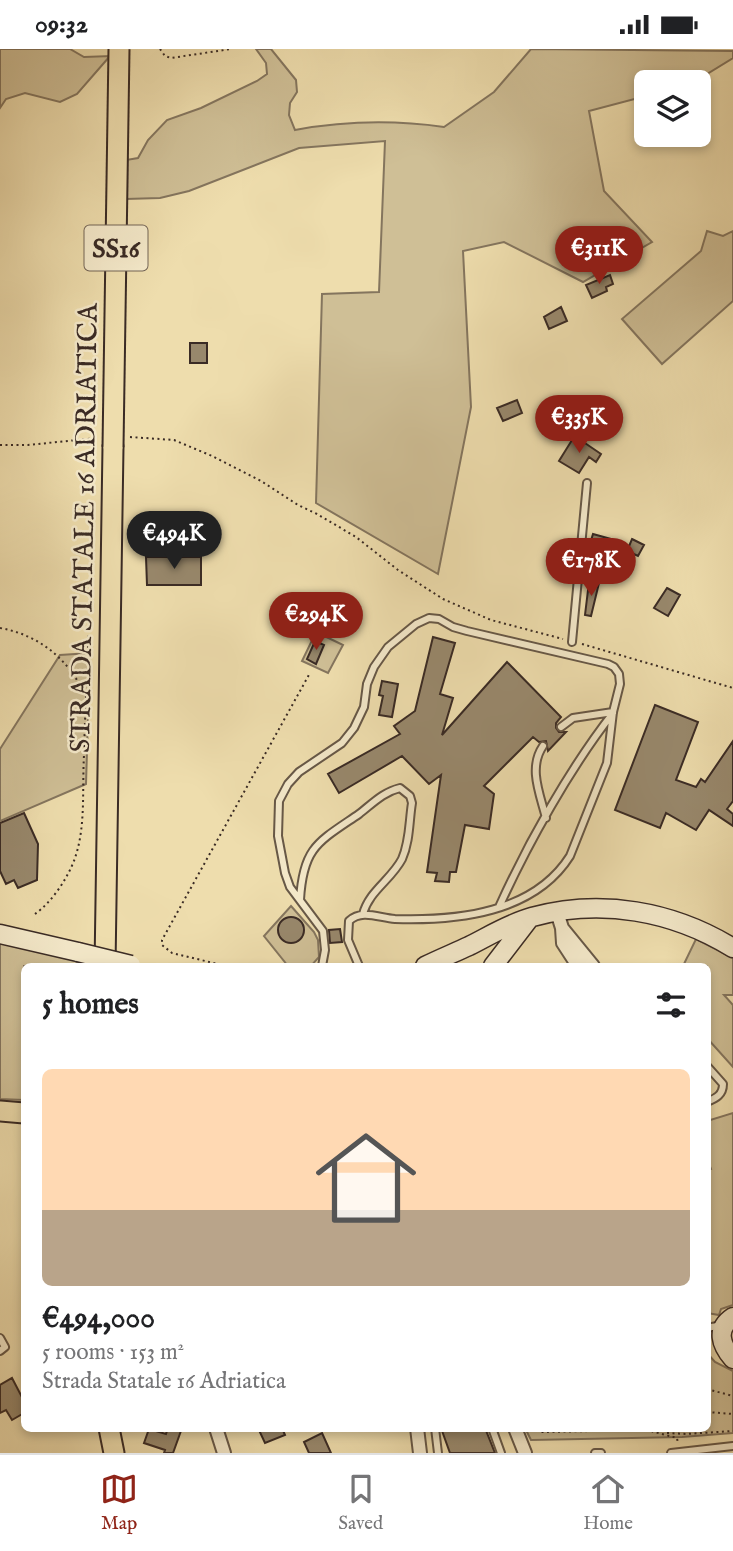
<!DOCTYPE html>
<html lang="en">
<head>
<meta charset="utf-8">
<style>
  body { margin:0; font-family:"IM FELL English",serif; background:#f6f6f6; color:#202124; height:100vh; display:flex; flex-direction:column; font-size:26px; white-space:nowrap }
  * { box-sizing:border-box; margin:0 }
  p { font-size:23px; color:#757577 }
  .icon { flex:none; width:38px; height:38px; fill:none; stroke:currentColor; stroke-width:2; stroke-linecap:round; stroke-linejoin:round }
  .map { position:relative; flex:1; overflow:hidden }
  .panel { position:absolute; left:21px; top:914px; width:690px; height:469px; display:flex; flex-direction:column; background:#fff; border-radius:10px; box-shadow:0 4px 10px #0003 }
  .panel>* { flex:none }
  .buttons { position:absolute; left:634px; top:21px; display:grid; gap:14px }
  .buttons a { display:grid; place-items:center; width:77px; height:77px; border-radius:10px; background:#fff; box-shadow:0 4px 10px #0003; font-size:35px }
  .price { position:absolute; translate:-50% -60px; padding:0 16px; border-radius:24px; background:#8f2418; color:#fff; font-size:23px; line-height:46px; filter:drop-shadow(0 2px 4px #0008) }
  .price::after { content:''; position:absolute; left:50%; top:42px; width:21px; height:16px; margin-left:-10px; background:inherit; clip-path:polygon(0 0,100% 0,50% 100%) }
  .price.on { background:#222; color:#fff }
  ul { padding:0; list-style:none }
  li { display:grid; align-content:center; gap:14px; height:371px; padding:0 21px }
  li span { display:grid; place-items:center; height:217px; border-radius:10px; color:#555 }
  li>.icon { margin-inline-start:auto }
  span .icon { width:126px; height:126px; fill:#fffc; stroke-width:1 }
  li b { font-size:30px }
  h2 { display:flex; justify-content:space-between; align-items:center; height:84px; padding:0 21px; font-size:30px }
  .status { display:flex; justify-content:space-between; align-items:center; height:49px; padding:0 35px; background:#fff; direction:ltr }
  .status svg { height:19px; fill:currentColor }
  .menu { display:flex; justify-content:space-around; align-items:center; height:98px; border-top:2px solid #e0e0e0; background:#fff; font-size:19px; color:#757577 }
  .menu a { display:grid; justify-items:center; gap:4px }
  .menu .on { color:#8f2418 }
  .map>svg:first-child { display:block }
  .green { fill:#cfbf96; stroke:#84755e; stroke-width:2 }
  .building { fill:#98886c; stroke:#3a2b25; stroke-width:2 }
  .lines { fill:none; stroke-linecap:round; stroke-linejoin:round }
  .lane-casing { stroke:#675847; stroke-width:10 }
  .street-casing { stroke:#675847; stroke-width:16 }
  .secondary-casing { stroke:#3a2b25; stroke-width:21 }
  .primary-casing { stroke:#3a2b25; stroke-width:23 }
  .path { stroke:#3a2b25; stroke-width:2; stroke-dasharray:2 3.5; stroke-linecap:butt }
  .lane { stroke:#f4e9ca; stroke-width:6 }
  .street { stroke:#f4e9ca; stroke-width:12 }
  .secondary { stroke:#f4e9ca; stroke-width:18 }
  .primary { stroke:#eeddad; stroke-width:19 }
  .secondary-bridge-casing { stroke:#3a2b25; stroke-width:21; stroke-linecap:butt }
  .primary-bridge-casing { stroke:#3a2b25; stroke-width:23; stroke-linecap:butt }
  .secondary-bridge { stroke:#f4e9ca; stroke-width:18 }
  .primary-bridge { stroke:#eeddad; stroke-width:19 }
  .labels { text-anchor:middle; stroke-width:5; stroke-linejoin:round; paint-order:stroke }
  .shield { fill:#f4e9ca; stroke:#726456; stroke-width:2 }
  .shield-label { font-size:26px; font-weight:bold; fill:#3a2b25 }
  .street-label { font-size:28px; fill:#3a2b25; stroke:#f4e9ca }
</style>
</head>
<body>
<div class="status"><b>09:32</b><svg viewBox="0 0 49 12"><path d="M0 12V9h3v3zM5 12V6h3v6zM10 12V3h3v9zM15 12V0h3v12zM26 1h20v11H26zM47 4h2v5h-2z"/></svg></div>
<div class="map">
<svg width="733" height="1404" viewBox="0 0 733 1404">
  <rect width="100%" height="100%" fill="#eeddad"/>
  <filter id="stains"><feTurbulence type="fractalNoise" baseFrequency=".00286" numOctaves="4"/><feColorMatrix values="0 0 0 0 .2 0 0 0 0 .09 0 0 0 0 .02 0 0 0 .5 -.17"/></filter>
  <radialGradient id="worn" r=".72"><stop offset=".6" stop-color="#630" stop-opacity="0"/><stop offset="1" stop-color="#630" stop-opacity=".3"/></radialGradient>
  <path class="green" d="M0,0h70l14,8 26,-1 -33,38 -17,8 -35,-9 -19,6 -6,9z
    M256,0h15l25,31 1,12 -7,11 -1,12 6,15c49,-9 100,-10 149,-3l50,-35 37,-43 202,2v7l-39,24h-48v14l-57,15 15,80 48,51 -69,40 -79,-40 -41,9 8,156 -33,167 -122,-71 6,-209 57,-2 6,-151 -86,7 -110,43 -29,7 -34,1v-39l12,-2 10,-18 19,-20 34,-12 56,-27 10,-7 -1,-11z
    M707,182l16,5 10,-5v70l-71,63 -40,-45 79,-68z
    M316,583l27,13 -15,28 -26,-12z
    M90,604l-4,131 -86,37v-72l60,-94z
    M291,857l23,26 4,8 1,17 -8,9h-23l-24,-30z
    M696,890l37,19v37h-9l9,10v62l-26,-29v-72h-24z
    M0,893l90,20v4h-66v134l-24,-1z
    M733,1064v192l-12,4 -2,6 -12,-2v-142l4,-2 -4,-10v-38z
    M707,1304l8,9 18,9v62l-51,4 -151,3 -6,-12h182z"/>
  <path class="building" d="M610,226l3,9 -7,3 1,4 -15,7 -6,-13z
    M561,258l6,14 -18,8 -5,-12z
    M190,294h17v20h-17z
    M517,351l5,13 -19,8 -6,-13z
    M579,390l22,15 -5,8 -7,-5 -10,16 -20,-12 13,-21 5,3z
    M593,485l18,5 -5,18 -15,-5 1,-4 -3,-1z
    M632,490l12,6 -6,11 -11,-5z
    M146,508h55v28h-54z
    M589,533l10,1 -8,33 -6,-1z
    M667,539l13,7 -12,21 -14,-8z
    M433,588l22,6 -15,51 13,4 -11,37 65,-73 54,55 -5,6v5l3,4h7l-18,19 -2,-10 -7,1 -6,-5 -49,49 10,8 -5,35 -24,-4 -9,47h-6l-1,10 -14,-1 2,-8 -10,-1 14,-97 -12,9 -27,-28 -63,37 -11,-19 72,-40 -6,-8 21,-15z
    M315,592l9,4 -8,19 -9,-5z
    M382,632l16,3 -6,33 -13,-2 4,-19 -4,-1z
    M655,656l43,17 -22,58 20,7 5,-8 4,3 28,-41v60l-6,8 6,5v12l-24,-16 -13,20 -30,-17 -6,15 -45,-18z
    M24,764l14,31 -1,36 -19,8 -4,-8 -8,4 -6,-13v-48z
    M278 881a13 13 0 1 1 26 0a13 13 0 1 1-26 0Z
    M340,880l2,13 -12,1 -1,-13z
    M12,1329l12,23v12l-12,7 -6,-10 -6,3v-28z
    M168,1379h14l-9,25h-9l1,-3 -21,-7 5,-14 17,5z
    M258,1379h24l3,7 -20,8z
    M441,1379h44l10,25h-45z
    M322,1384l9,20h-22l-5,-11z"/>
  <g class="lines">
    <g class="lane-casing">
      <path id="lane" d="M572,593l15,-159
        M561,678l12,-9 40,-6
        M543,697c-15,22 -3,48 3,72
        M300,851c3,-53 18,-58 59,-86 13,-10 24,-22 41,-26l10,8 2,7c-3,18 -2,38 -10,56 -11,21 -33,32 -39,55
        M499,858c29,-64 71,-139 114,-194
        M322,917l3,-16 -2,-19 -33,-44 -5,-14 -7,-37 1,-35 9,-17 11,-12 43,-29 12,-15 10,-21 3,-23 7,-17 14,-20 28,-23 13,-6 10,1 14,8 14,4 141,33 6,3 5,7 1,10 -7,28 -6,51 -37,93c-36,57 -112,65 -175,63 -16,-1 -33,-10 -46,2l-1,19 11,26
        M707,1017l16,18c0,11 -7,14 -16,18
        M707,1279l15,-3
        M0,1289l5,9 -5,4
        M435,1379l3,25
        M492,1379l9,25
        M595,1404h6
        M671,1404l62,-7"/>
    </g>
    <g class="street-casing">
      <path id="street" d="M557,863l5,16 1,15 15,23
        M562,879l31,38
        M216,1379l8,25
        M417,1379l3,25
        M515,1379l10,25"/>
    </g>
    <g class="secondary-casing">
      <path id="secondary" d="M0,885l78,18
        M425,917c14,-7 29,-13 44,-20 20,-10 41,-23 63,-29 69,-19 141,-6 201,31
        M493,917l36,-47
        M733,1268c-18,12 -12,28 0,42"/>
    </g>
    <g class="primary-casing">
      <path id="primary" d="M105,917l8,-519
        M0,1062l24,2
        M109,1379l5,25"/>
    </g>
    <path class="path" d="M160,0l5,7 6,2 60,-9
      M130,388l44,3 38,16 49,25 37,24 19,9 39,23 42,33 45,29 48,21 72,19
      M0,396h28l69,-7
      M0,579c40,7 71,33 86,70
      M582,595l151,44
      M35,865c17,-12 33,-36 40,-56 11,-32 7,-69 9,-103 1,-41 3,-83 5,-124
      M226,917l-54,-13 -10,-8v-5l148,-267
      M707,1340l26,7
      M707,1363l26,2
      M538,1379l3,4 106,-2 30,8 1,6
      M667,1384l19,1 47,-3"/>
    <use href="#lane" class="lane"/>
    <use href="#street" class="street"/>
    <use href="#secondary" class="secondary"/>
    <use href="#primary" class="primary"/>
    <g class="secondary-bridge-casing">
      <path id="secondary-bridge" d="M78,903l53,13"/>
    </g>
    <g class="primary-bridge-casing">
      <path id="primary-bridge" d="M113,398l6,-398"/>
    </g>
    <use href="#secondary-bridge" class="secondary-bridge"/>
    <use href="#primary-bridge" class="primary-bridge"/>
  </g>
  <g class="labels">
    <rect class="shield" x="84.5" y="176.5" width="63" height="45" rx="5"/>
    <g class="shield-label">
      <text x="116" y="208">SS16</text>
    </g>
    <g class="street-label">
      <text transform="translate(83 479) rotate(-89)" y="10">STRADA STATALE 16 ADRIATICA</text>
    </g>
  </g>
  <rect width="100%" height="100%" filter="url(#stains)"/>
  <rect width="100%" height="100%" fill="url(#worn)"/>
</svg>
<div class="buttons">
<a><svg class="icon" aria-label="layers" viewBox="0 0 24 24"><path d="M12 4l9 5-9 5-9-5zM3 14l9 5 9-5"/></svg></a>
</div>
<b class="price" style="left:599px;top:237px">€311K</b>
<b class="price" style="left:579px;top:406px">€335K</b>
<b class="price on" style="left:174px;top:522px">€494K</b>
<b class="price" style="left:591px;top:549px">€178K</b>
<b class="price" style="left:316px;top:603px">€294K</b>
<section class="panel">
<h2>5 homes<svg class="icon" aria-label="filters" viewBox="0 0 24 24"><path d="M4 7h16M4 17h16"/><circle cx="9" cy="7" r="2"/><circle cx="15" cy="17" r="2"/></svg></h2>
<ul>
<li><span style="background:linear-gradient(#ffd9b3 65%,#b9a48a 0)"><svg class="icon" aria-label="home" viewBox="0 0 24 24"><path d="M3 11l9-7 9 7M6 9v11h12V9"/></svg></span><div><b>€494,000</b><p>5 rooms · 153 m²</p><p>Strada Statale 16 Adriatica</p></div></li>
</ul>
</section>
</div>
<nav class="menu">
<a class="on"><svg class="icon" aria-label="map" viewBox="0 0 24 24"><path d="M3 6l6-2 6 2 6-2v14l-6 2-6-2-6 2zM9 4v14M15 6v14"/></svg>Map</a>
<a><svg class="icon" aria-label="saved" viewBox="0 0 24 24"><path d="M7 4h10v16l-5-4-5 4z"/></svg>Saved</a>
<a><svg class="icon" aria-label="home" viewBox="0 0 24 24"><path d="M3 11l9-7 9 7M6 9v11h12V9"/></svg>Home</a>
</nav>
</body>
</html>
